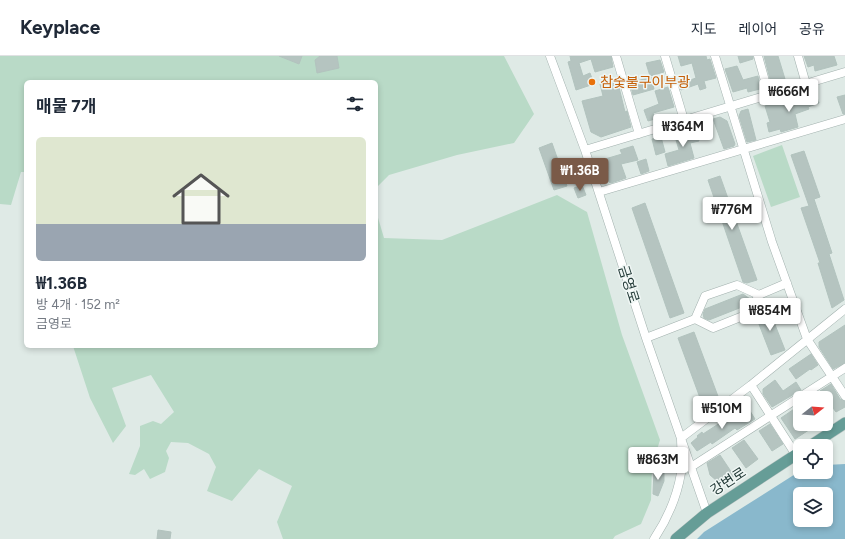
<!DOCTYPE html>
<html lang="ko">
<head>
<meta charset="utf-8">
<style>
  body { margin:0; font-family:Figtree,"Noto Sans KR",sans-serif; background:#f6f6f7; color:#1f2937; height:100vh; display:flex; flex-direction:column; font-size:15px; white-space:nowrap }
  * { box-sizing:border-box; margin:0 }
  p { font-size:13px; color:#747a83 }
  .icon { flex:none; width:22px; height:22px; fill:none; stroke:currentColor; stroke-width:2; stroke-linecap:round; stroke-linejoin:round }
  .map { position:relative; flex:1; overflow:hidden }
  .side { position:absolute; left:24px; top:24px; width:354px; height:268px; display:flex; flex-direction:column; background:#fff; border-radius:6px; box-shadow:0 2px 6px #0003 }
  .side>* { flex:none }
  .needle { width:26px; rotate:73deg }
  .fabs { position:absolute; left:793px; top:335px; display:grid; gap:8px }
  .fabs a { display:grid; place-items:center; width:40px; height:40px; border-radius:6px; background:#fff; box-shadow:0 2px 6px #0003; font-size:20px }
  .price { position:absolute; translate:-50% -34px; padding:0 9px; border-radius:4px; background:#fff; color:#222; font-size:13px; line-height:26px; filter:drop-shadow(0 1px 2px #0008) }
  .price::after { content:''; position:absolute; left:50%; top:24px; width:12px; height:9px; margin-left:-6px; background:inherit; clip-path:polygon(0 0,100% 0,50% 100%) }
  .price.active { background:#7a5a48; color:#fff }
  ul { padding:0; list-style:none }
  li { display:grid; align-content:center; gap:8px; height:212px; padding:0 12px }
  li span { display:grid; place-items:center; height:124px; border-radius:6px; color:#555 }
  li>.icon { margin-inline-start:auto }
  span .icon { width:72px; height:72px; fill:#fffc; stroke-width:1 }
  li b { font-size:17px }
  h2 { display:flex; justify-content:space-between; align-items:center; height:48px; padding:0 12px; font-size:17px }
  header { display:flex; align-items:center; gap:24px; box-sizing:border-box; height:56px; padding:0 20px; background:#fff; border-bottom:1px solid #e0e1e3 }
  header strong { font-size:19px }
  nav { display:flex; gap:22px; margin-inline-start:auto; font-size:14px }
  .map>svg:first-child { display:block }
  .green { fill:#b9dac7 }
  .water { fill:#89b8cc; fill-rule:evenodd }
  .building { fill:#b5c4c0; stroke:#b2c3be }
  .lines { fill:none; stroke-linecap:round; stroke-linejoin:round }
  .minor-casing { stroke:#a2b1ae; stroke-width:9 }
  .major-casing { stroke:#bcc4c3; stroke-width:12 }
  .minor { stroke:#fff; stroke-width:8 }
  .major { stroke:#669d97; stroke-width:11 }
  .food-dot { fill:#e8710a; stroke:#eff6f4; stroke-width:1.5 }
  .labels { text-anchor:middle; stroke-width:3; stroke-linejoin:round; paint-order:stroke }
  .food-label { font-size:14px; fill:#c56008; stroke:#eff6f4; text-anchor:start }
  .street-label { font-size:14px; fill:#213936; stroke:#eff6f4 }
</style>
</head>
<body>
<header>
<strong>Keyplace</strong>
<nav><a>지도</a><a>레이어</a><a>공유</a></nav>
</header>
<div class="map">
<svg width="845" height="483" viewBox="0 0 845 483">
  <rect width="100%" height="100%" fill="#dfeae6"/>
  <path class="green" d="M0,0h504l30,58 -20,29 -57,12 -68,20 -13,13v-106h-350v90h-5l-10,33 -11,-1z
    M782,89l18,52 -29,10 -18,-51z
    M557,139l30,17 35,123 38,105 -8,26 -1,34 -10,24 -26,12 -2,3h-330l-6,-17 15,-36 -33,-17 -27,32 -25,-10 9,-24 -7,-13 -21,-11 -17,-1 -5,9 3,7 -4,14 -15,7 -6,-10 -9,6 -6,-1 11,-28v-20l13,-5 8,3 13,-12 -23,-37 -39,13 14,38 -13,17 -23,-45 -17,-52h303v-135l8,27 58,2z"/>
  <path class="water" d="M845,408v75h-148l7,-7 96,-61 26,1v-7zM800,438h26v26h-26z"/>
  <path class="building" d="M279,0h23l-3,8z
    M320,0h17l2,12 -22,5 -2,-13z
    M570,0h41l2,11 -18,5 -4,-13 -12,4 4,13 7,-3 4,11 -18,6 -8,-28 3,-1z
    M678,0h28l1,4 3,-1 6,19 -12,3 2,7 -6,2 -2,-6 -17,6 -2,-6 17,-6 -4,-15 -11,3z
    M738,0h15v3l-13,4z
    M764,0h14l7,23 -14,4z
    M804,0h30l3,9 -22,6 -1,-6 -6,2z
    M660,4l4,12 -14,4 -4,-13z
    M737,10l6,14 15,-4 2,13 -12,3 -1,-4 -14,4 -8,-23z
    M651,21l3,12 -21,6 -3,-12z
    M617,23l8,33 2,-1 4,16 -30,10 -10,-5 -9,-31 21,-5 -3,-12z
    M668,31l6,20 -21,6 2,6 -7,2 -4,-11 15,-6 -4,-13z
    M815,36l4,11 -11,4 1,2 -14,5 3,13 -17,5 -1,-3 -11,3 -2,-9 3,-1 -5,-16 11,-3 1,2 15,-4z
    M845,39v19h-2l-6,-17z
    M748,53l8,31 -9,2 -8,-26 2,-5z
    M720,61l7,4 8,23 -1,2 -10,3 -11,-30z
    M695,71l4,14 -9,2 4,15 -26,8 -3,-12 14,-4 -3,-10 12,-4 -2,-7z
    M661,81l4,15 -9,3 -4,-16z
    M552,87l15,43 -13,4 -15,-42z
    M633,90l5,14 -17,4 5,14 -15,5 -2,-1 -3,-9 3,-1 -4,-13 17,-5 -2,-4z
    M804,95l16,46 -6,2 18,54 -3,1 15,46 -12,8 -14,-45h2l-19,-55 8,-2 -18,-51z
    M646,103l3,12 -8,3 -4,-12z
    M720,120l37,104 -10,3 -4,-1 -35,-102z
    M582,129l4,10 -8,3 -4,-10z
    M645,147l39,110 -14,5 -38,-110z
    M743,238l7,5 -3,6 -38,15 -5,-2 -1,-4 2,-5z
    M768,251l17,43 -14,5 -16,-41z
    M845,269v38l-12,6 -14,-22v-5z
    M694,276l25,67 -16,7 -25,-68z
    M811,298l7,11 -7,5 -1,-1 -14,10 -7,-10z
    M775,324l8,11 13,-9 5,8 -29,17 -9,-13v-5z
    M831,328l9,15 5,2v6l-9,5 -16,-21z
    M800,349v19h18l-23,15 -14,-21z
    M750,355l5,8 -18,11 -2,-2 -23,16 -1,-2 -14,9 -6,-8 7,-6 -1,-1 5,-4 1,2 20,-13 1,2 12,-8 3,3z
    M770,368l13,20 -11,7 -13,-20z
    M744,384l14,19 -12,9 -14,-20z
    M720,399l14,21 -8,5h-9l-7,-6 -3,-12z
    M654,412l10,1v12l-6,15 -5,-2z
    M158,474l13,2 -1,7h-13z"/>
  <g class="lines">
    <g class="minor-casing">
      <path id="minor" d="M550,0l35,94 61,188 61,175
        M616,0l23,78
        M665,0l19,64
        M715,0l57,186 35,97 38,57
        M758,0l11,39
        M798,0l8,28
        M585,94l260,-78
        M599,136l246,-73
        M695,263l18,9 35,-14 11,-19 28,-12
        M646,282l49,-19 10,-23 32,-11 22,10
        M751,329l45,70
        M691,411l154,-99
        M654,483c14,-21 23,-42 27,-66 2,-11 0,-24 0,-35l70,-53 94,-76"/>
    </g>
    <g class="major-casing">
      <path id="major" d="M810,390l35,-23
        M676,483l31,-26 93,-61"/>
    </g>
    <use href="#minor" class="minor"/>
    <use href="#major" class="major"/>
  </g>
  <circle class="food-dot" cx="592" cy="26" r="4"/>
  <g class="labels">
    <g class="food-label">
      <text x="600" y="31">참숯불구이부광</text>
    </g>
    <g class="street-label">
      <text transform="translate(629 228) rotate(72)" y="5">금영로</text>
      <text transform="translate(728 425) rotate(-33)" y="5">강변로</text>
    </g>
  </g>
</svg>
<div class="fabs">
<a><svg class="needle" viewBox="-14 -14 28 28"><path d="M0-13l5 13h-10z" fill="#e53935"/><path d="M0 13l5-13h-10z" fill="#747a83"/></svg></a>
<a><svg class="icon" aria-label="locate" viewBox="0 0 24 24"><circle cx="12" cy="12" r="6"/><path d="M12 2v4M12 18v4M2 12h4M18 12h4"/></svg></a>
<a><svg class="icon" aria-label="layers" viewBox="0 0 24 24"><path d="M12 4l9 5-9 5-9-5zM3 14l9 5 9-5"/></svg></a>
</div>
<b class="price" style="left:789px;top:57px">₩666M</b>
<b class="price" style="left:683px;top:92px">₩364M</b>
<b class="price active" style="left:580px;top:136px">₩1.36B</b>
<b class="price" style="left:732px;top:175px">₩776M</b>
<b class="price" style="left:770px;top:276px">₩854M</b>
<b class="price" style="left:722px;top:374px">₩510M</b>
<b class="price" style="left:658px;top:425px">₩863M</b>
<section class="side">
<h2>매물 7개<svg class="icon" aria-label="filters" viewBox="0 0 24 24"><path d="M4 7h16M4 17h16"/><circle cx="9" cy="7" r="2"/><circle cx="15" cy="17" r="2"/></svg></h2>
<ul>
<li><span style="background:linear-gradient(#dfe7d0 70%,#9aa5b1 0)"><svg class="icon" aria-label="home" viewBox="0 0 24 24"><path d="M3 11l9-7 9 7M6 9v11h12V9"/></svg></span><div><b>₩1.36B</b><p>방 4개 · 152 m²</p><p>금영로</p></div></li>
</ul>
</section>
</div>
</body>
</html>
